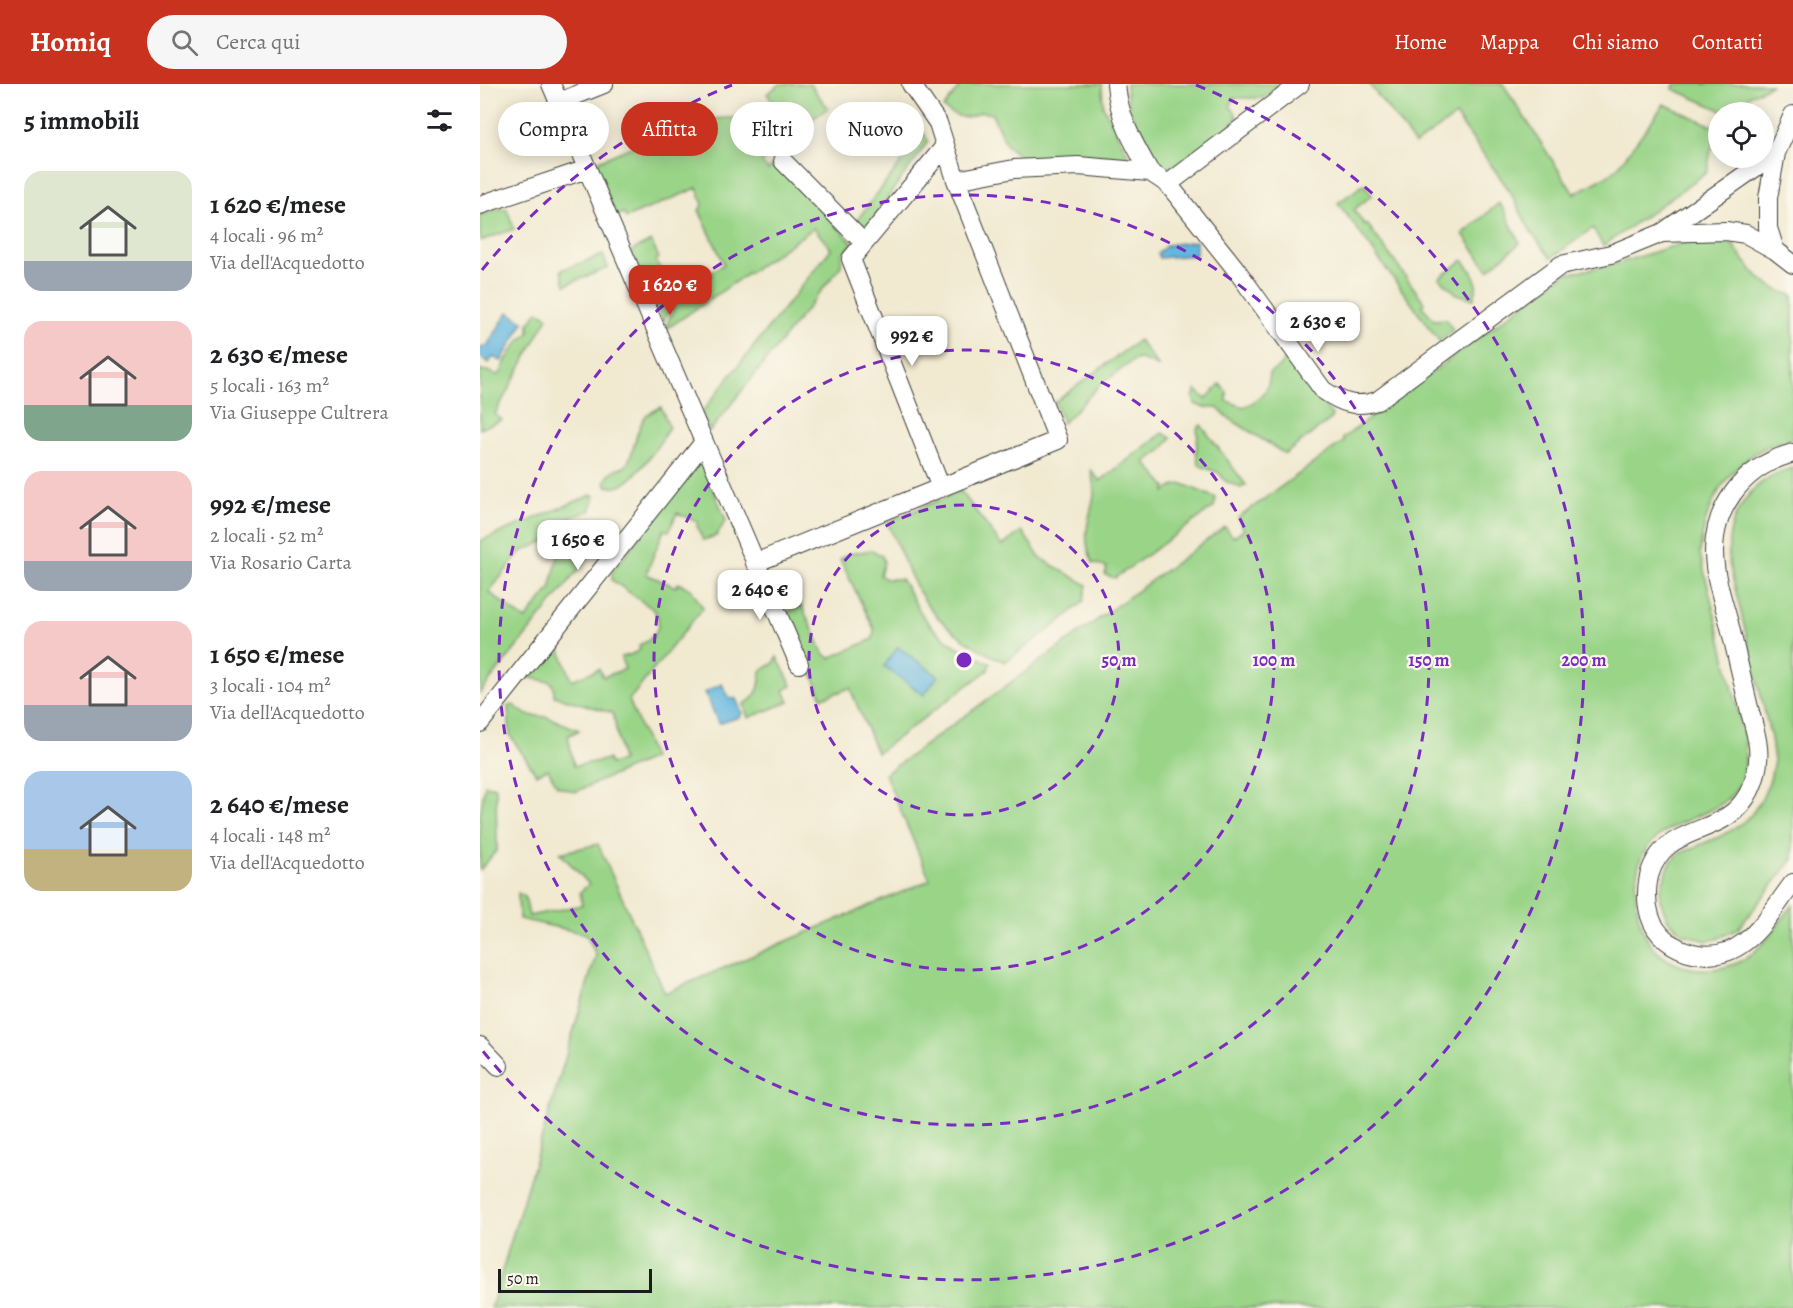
<!DOCTYPE html>
<html lang="it">
<head>
<meta charset="utf-8">
<style>
  body { margin:0; font-family:Alegreya,serif; background:#f6f6f6; color:#202124; height:100vh; display:flex; flex-direction:column; font-size:22px; white-space:nowrap }
  * { box-sizing:border-box; margin:0 }
  p { font-size:20px; color:#757577 }
  .icon { flex:none; width:33px; height:33px; fill:none; stroke:currentColor; stroke-width:2; stroke-linecap:round; stroke-linejoin:round }
  .map { position:relative; flex:1; overflow:hidden }
  .drawer { display:flex; flex-direction:column; background:#fff; width:480px }
  .drawer>* { flex:none }
  .hud { position:absolute; left:18px; top:18px; width:570px; height:54px; display:flex; gap:12px }
  .controls { position:absolute; left:1228px; top:18px; display:grid; gap:12px }
  .controls a { display:grid; place-items:center; width:66px; height:66px; border-radius:50%; background:#fff; box-shadow:0 3px 15px #0003; font-size:30px }
  .scale { position:absolute; left:18px; bottom:15px; width:154px; box-sizing:border-box; padding-left:6px; border:3px solid #1c1c1c; border-top:0; font-size:16px; line-height:21px; white-space:nowrap; color:#1c1c1c; -webkit-text-stroke:4px #fbf7ec; paint-order:stroke }
  .price { position:absolute; translate:-50% -51px; padding:0 14px; border-radius:12px; background:#fff; color:#222; font-size:20px; line-height:39px; filter:drop-shadow(0 2px 3px #0008) }
  .price::after { content:''; position:absolute; left:50%; top:36px; width:18px; height:14px; margin-left:-9px; background:inherit; clip-path:polygon(0 0,100% 0,50% 100%) }
  .price.current { background:#c8321e; color:#fff }
  ul { padding:0; list-style:none }
  li { display:flex; align-items:center; gap:18px; height:150px; padding:0 24px }
  li span { display:grid; place-items:center; flex:none; width:168px; height:120px; border-radius:18px; color:#555 }
  li>.icon { margin-inline-start:auto }
  span .icon { width:72px; height:72px; fill:#fffc; stroke-width:1 }
  li b { font-size:26px }
  h2 { display:flex; justify-content:space-between; align-items:center; height:72px; padding:0 24px; font-size:26px }
  .tag { padding:0 21px; border-radius:27px; background:#fff; box-shadow:0 3px 15px #0003; font-size:21px; line-height:54px }
  .tag.current { background:#c8321e; color:#fff }
  header { display:flex; align-items:center; gap:36px; box-sizing:border-box; height:84px; padding:0 30px; background:#c8321e; color:#fff }
  header strong { font-size:28px }
  nav { display:flex; gap:33px; margin-inline-start:auto; font-size:21px }
  .search { width:420px; height:54px; background:#f6f6f6; display:flex; align-items:center; gap:15px; box-sizing:border-box; padding:0 21px; border-radius:33px; color:#757577; font-size:22px }
  main { display:flex; flex:1; min-height:0 }
  .map>svg:first-child { display:block }
  .green { fill:#99d487; stroke:#5a7852; stroke-width:1.5 }
  .water { fill:#62b6de; stroke:#3f697d; stroke-width:1.5 }
  .lines { fill:none; stroke-linecap:round; stroke-linejoin:round }
  .street-casing { stroke:#3c3b37; stroke-width:20 }
  .street { stroke:#fff; stroke-width:18 }
  .ring { fill:none; stroke:#7b2cbf; stroke-width:3; stroke-dasharray:10 8 }
  .centre { fill:#7b2cbf; stroke:#fbf7ec; stroke-width:3 }
  .ring-label { font-size:18px; text-anchor:middle; font-weight:bold; fill:#7b2cbf; stroke:#fbf7ec; stroke-width:4.5; stroke-linejoin:round; paint-order:stroke }
</style>
</head>
<body>
<header>
<strong>Homiq</strong>
<div class="search"><svg class="icon" aria-label="search" viewBox="0 0 24 24"><circle cx="10" cy="10" r="6"/><path d="M15 15l6 6"/></svg>Cerca qui</div>
<nav><a>Home</a><a>Mappa</a><a>Chi siamo</a><a>Contatti</a></nav>
</header>
<main>
<section class="drawer">
<h2>5 immobili<svg class="icon" aria-label="filters" viewBox="0 0 24 24"><path d="M4 7h16M4 17h16"/><circle cx="9" cy="7" r="2"/><circle cx="15" cy="17" r="2"/></svg></h2>
<ul>
<li><span style="background:linear-gradient(#dfe7d0 75%,#9aa5b1 0)"><svg class="icon" aria-label="home" viewBox="0 0 24 24"><path d="M3 11l9-7 9 7M6 9v11h12V9"/></svg></span><div><b>1 620 €/mese</b><p>4 locali · 96 m²</p><p>Via dell'Acquedotto</p></div></li>
<li><span style="background:linear-gradient(#f6c9c9 70%,#7fa58c 0)"><svg class="icon" aria-label="home" viewBox="0 0 24 24"><path d="M3 11l9-7 9 7M6 9v11h12V9"/></svg></span><div><b>2 630 €/mese</b><p>5 locali · 163 m²</p><p>Via Giuseppe Cultrera</p></div></li>
<li><span style="background:linear-gradient(#f6c9c9 75%,#9aa5b1 0)"><svg class="icon" aria-label="home" viewBox="0 0 24 24"><path d="M3 11l9-7 9 7M6 9v11h12V9"/></svg></span><div><b>992 €/mese</b><p>2 locali · 52 m²</p><p>Via Rosario Carta</p></div></li>
<li><span style="background:linear-gradient(#f6c9c9 70%,#9aa5b1 0)"><svg class="icon" aria-label="home" viewBox="0 0 24 24"><path d="M3 11l9-7 9 7M6 9v11h12V9"/></svg></span><div><b>1 650 €/mese</b><p>3 locali · 104 m²</p><p>Via dell'Acquedotto</p></div></li>
<li><span style="background:linear-gradient(#a9c7e8 65%,#c2b280 0)"><svg class="icon" aria-label="home" viewBox="0 0 24 24"><path d="M3 11l9-7 9 7M6 9v11h12V9"/></svg></span><div><b>2 640 €/mese</b><p>4 locali · 148 m²</p><p>Via dell'Acquedotto</p></div></li>
</ul>
</section>
<div class="map">
<svg width="1313" height="1224" viewBox="0 0 1313 1224">
  <rect width="100%" height="100%" fill="#fbf7ec"/>
  <filter id="ink" filterUnits="userSpaceOnUse"><feTurbulence type="fractalNoise" baseFrequency=".0167" numOctaves="2"/><feDisplacementMap in="SourceGraphic" scale="12" xChannelSelector="R" yChannelSelector="G"/><feConvolveMatrix kernelMatrix="1 2 1 2 8 2 1 2 1" color-interpolation-filters="sRGB"/></filter>
  <filter id="wash" filterUnits="userSpaceOnUse"><feTurbulence type="fractalNoise" baseFrequency=".008" numOctaves="4" result="noise"/><feDisplacementMap in="SourceGraphic" scale="24" xChannelSelector="R" yChannelSelector="G"/><feGaussianBlur stdDeviation="1.35" result="paint"/><feColorMatrix in="noise" values="0 0 0 0 0 0 0 0 0 0 0 0 0 0 0 0 0 1.4 0 .05"/><feComposite in="paint" operator="in"/></filter>
  <g filter="url(#wash)">
    <rect width="100%" height="100%" fill="#f1e9d0"/>
    <path class="green" d="M300,0h30l18,24 -32,23 -29,-37z
      M482,0h140l1,22 24,46 1,6 -54,-4 -46,5 -8,-3 -13,-10 -15,-32 -11,-2c-15,8 -24,6 -38,-4z
      M646,0h155l-18,14h-30l-3,9 5,5 2,6c-17,21 -42,39 -67,50 -4,-2 -10,-3 -13,-6 -16,-15 -31,-56 -31,-78z
      M889,0h134l71,110 35,-19 9,-8 46,-63 55,25 -8,21 -4,22 -104,74 -10,-18 -42,30 -20,-26 -22,-42 -53,-74 -41,28z
      M1194,0h98l-23,12 -18,16h-6l-52,-23z
      M285,32l14,17 -17,30 6,7 4,-5 21,16 60,62 -11,12 -1,11 -131,165 -9,-18 130,-164 -17,-21 -149,102 14,-36 12,-5 -1,-4 22,-10 -3,-2 15,-9 -25,-54 4,-5 -6,-17 -71,30 -2,-5 -8,3 -22,-53 100,-43z
      M444,49l4,8c-12,20 -27,36 -39,55 -9,12 -14,25 -25,35l-11,-6z
      M884,100l8,11 -18,15 10,14 4,1 56,77 -1,5 11,13 12,-1 7,11 -14,11 -101,-138z
      M1019,119l5,7 16,33 -32,27 -25,-36z
      M23,124l4,1 7,20 -34,12v-26z
      M171,157l8,17 -3,2 17,38 -10,25 -32,-72z
      M1206,158l46,1c16,24 31,46 61,52v143c-57,13 -89,59 -93,116l44,181c13,96 -71,65 -102,121 -4,7 -5,17 -6,26 -2,21 3,47 17,65 21,26 64,28 92,12 20,-13 33,-35 48,-54v403h-1302l105,-353 -10,-21 -67,-15 -1,-26 7,4 4,19 53,-11 -2,-13 9,-8 -29,-31 38,-9 67,149 265,-113 -45,-106 340,-247 8,10 11,-7 -6,-12 106,-77 -1,-3 222,-164 51,-10z
      M123,171l5,13 -43,17 -4,-15z
      M983,176c11,14 17,21 11,39l-17,-5 -18,-16z
      M58,227l10,6 -53,97 7,6 -22,9v-59l7,1 10,4 4,-2c4,-14 16,-32 28,-40v-9z
      M659,256l19,26 -17,-7 -7,1 -34,25 -37,38 -8,-21z
      M806,273l46,58 -1,4 -46,35 -55,-35 -13,-11 -15,-1 -7,-3 -2,-7 3,-7 10,9 14,-15 7,8v9l16,6c16,-6 28,-17 26,-34 9,-4 13,-8 17,-16z
      M181,323l8,20c-9,17 -31,50 -49,59 -4,2 -9,1 -13,0l-2,-4c4,-10 9,-13 20,-15 11,-15 9,-35 20,-50 3,-4 11,-7 16,-10z
      M721,341l45,60 -5,3 -16,-7 -6,-8 -19,-7c-8,-17 0,-23 -3,-38z
      M683,349l8,5 -9,12 -17,12 21,25 -1,5 11,-7 7,-1 33,14 -2,9 -99,71 -10,-3 2,-8 -14,-4c-13,-28 -3,-42 1,-69 1,-8 -2,-16 -3,-24l9,11z
      M220,375l26,61 -10,16 -13,4 -6,-14 1,-4 -21,-9 -8,18 -5,-1 -18,44 30,13 2,-4 13,6 12,19 -74,92 24,58 -78,34 -18,-6 -9,-17 -12,5 -26,-39 -2,-29 5,-1 14,10 20,2 32,13 -11,6 6,30 34,-7 2,5 12,-3 -9,-48 -59,-17v-7l-3,-7 -25,-5 30,-37 16,40 27,-11 4,8 22,-8 -4,-12 9,-2 10,-5 -1,-5c15,-6 26,-19 15,-35l-42,-30v-8z
      M1313,384v391l-55,70 -21,10 -11,2 -24,-8 -14,-13 -8,-20v-10l10,-27 9,-9 44,-19 14,-8 14,-12 11,-16 8,-19 4,-19 -3,-23 -42,-175c0,-9 -1,-19 1,-29 6,-32 31,-59 63,-66z
      M481,407l41,55 20,-15 18,27 47,27 -4,17 -25,21 -53,39c-25,-11 -54,-29 -72,-50 -21,-25 -32,-61 -46,-90z
      M111,411l4,1 -5,15 -19,6 -25,24 -26,11 -31,40 36,28 25,-31 7,-29 5,-12 26,-19 10,-3 13,3 -131,164v-152z
      M392,466l10,6 2,6 -4,13 6,4h15c8,12 14,25 22,37 16,23 42,36 67,47l-2,7 -111,83 -27,-65 -28,10 -35,-86 15,-6 21,47 7,5 43,-19 1,-10 -34,-70 8,-5z
      M297,573l15,29 -8,4 5,12 -41,16 -4,-14c14,-7 16,-18 17,-33l13,-8z
      M5,701l11,2 1,63 -17,20v-55z"/>
    <path class="water" d="M716,157v14l-37,3 -1,-5 9,-8z
      M28,228l16,10 -23,39 -8,-4 -4,6 -9,-6v-9l7,-2z
      M418,563l40,29 -14,19 -40,-29z
      M242,600l7,14 7,1 6,14 -2,4 -19,6h-3l-13,-31z"/>
  </g>
  <g filter="url(#ink)">
    <g class="lines">
      <g class="street-casing">
        <path id="street" d="M71,0l248,580
          M636,0c3,35 17,58 34,88
          M79,18l45,-18
          M1313,31l-17,38 -8,45v30l7,22 18,14
          M303,77l81,82
          M476,96l58,-11 64,-3 72,6 18,12 67,84 88,122c19,13 32,18 54,11l184,-136 50,-11 51,-21 114,-80
          M688,100l132,-100
          M0,121l107,-36
          M1182,149l64,-2 20,3 29,16
          M1313,369c-51,14 -85,58 -78,113 2,19 9,38 14,57 7,30 14,59 21,89 3,11 7,24 8,35 2,19 -4,41 -16,56 -27,34 -79,22 -93,73 -3,14 -3,27 1,40 6,20 24,33 43,37 51,12 73,-35 100,-70
          M461,404l-90,-229 94,-113
          M275,479l303,-123 -102,-260 -18,-57 -27,-39
          M0,639l224,-281
          M0,962l19,20"/>
      </g>
      <use href="#street" class="street"/>
    </g>
  </g>
  <g class="ring">
    <circle cx="484" cy="576" r="155"/>
    <circle cx="484" cy="576" r="310"/>
    <circle cx="484" cy="576" r="465"/>
    <path d="M2 186A620 620 0 0 1 252 1M716 1A620 620 0 1 1 2 966"/>
  </g>
  <circle cx="484" cy="576" r="9" class="centre"/>
  <g class="ring-label">
    <text x="639" y="582">50 m</text>
    <text x="794" y="582">100 m</text>
    <text x="949" y="582">150 m</text>
    <text x="1104" y="582">200 m</text>
  </g>
</svg>
<div class="controls">
<a><svg class="icon" aria-label="locate" viewBox="0 0 24 24"><circle cx="12" cy="12" r="6"/><path d="M12 2v4M12 18v4M2 12h4M18 12h4"/></svg></a>
</div>
<div class="scale">50 m</div>
<b class="price current" style="left:190px;top:232px">1 620 €</b>
<b class="price" style="left:838px;top:269px">2 630 €</b>
<b class="price" style="left:432px;top:283px">992 €</b>
<b class="price" style="left:98px;top:487px">1 650 €</b>
<b class="price" style="left:280px;top:537px">2 640 €</b>
<div class="hud">
<a class="tag">Compra</a>
<a class="tag current">Affitta</a>
<a class="tag">Filtri</a>
<a class="tag">Nuovo</a>
</div>
</div>
</main>
</body>
</html>
